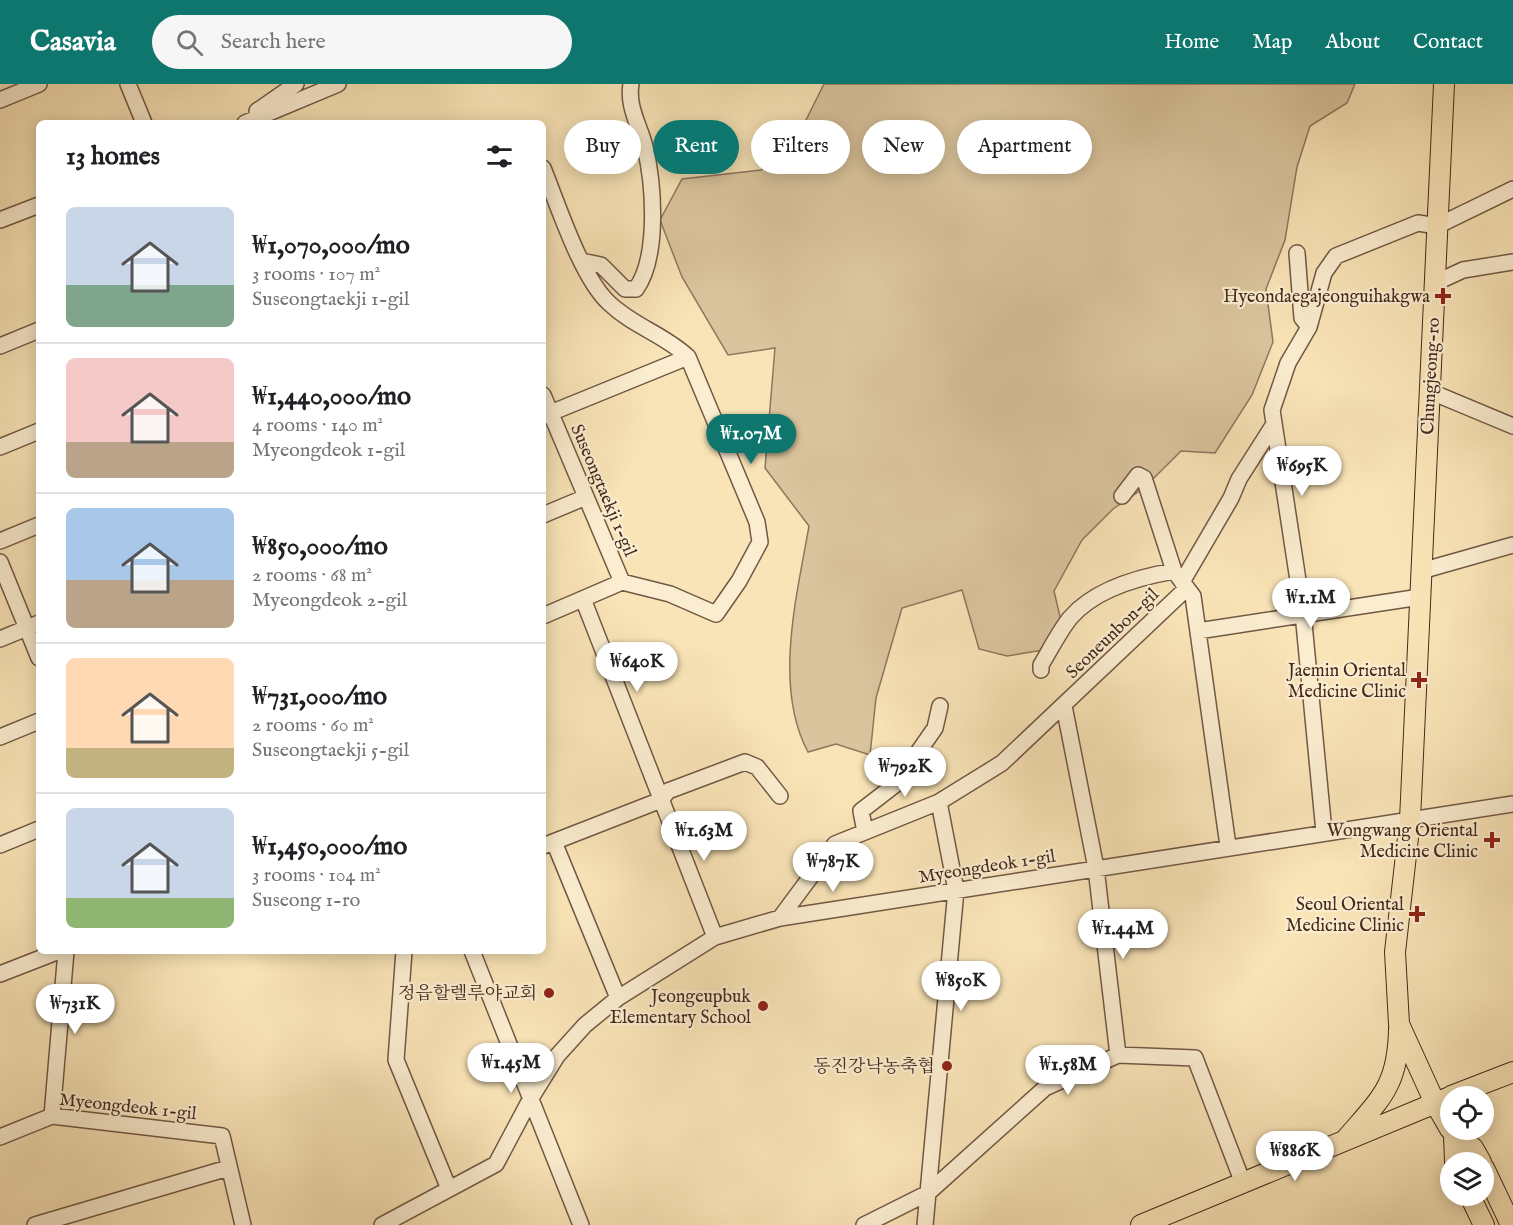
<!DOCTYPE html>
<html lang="en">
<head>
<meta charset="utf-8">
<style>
  body { margin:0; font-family:"IM FELL English","Noto Serif KR",serif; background:#f6f6f6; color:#202124; height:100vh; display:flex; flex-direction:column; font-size:22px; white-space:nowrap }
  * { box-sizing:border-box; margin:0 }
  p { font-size:20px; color:#757577 }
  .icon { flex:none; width:33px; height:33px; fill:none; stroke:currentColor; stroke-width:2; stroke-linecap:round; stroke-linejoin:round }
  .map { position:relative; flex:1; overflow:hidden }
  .side { position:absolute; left:36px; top:36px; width:510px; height:834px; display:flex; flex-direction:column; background:#fff; border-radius:9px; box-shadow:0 3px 15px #0003 }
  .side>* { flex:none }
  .banner { position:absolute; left:564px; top:36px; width:570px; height:54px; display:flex; gap:12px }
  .fabs { position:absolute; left:1440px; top:1002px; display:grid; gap:12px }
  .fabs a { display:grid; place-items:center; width:54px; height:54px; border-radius:50%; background:#fff; box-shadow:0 3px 15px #0003; font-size:30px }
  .price { position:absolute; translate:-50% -51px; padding:0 14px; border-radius:21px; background:#fff; color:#222; font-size:20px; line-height:39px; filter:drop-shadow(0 2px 3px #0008) }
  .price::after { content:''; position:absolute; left:50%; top:36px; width:18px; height:14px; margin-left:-9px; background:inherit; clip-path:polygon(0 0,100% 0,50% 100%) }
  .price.active { background:#0f766e; color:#fff }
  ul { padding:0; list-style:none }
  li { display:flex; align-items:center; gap:18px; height:150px; padding:0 30px }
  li+li { border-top:2px solid #e0e0e0 }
  li span { display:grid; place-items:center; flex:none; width:168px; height:120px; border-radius:9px; color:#555 }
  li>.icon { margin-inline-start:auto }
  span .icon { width:72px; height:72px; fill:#fffc; stroke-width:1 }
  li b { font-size:26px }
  h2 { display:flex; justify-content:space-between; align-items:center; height:72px; padding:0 30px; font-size:26px }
  .pill { padding:0 21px; border-radius:27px; background:#fff; box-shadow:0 3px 15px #0003; font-size:21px; line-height:54px }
  .pill.active { background:#0f766e; color:#fff }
  header { display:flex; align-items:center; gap:36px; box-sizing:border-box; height:84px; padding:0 30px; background:#0f766e; color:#fff }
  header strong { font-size:28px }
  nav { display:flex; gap:33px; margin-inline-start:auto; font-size:21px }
  .search { width:420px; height:54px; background:#f6f6f6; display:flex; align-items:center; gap:15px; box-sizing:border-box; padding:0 21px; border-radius:33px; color:#757577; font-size:22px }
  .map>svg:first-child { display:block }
  .green { fill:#dac49d; stroke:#8f765d; stroke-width:1.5 }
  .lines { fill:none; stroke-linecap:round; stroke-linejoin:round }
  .minor-casing { stroke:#715844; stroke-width:18 }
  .major-casing { stroke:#44291d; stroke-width:22 }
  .minor { stroke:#fbedd0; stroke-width:15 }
  .major { stroke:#f9e4b7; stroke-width:20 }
  .poi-dot { fill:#8f2418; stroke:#fbedd0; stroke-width:2 }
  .labels { text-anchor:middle; stroke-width:4.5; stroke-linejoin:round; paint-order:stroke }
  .poi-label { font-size:18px; fill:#44291d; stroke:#fbedd0; text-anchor:end }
  .street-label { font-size:18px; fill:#44291d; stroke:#fbedd0 }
</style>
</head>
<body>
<header>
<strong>Casavia</strong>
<div class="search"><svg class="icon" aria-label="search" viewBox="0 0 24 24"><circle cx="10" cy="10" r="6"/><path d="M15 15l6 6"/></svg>Search here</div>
<nav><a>Home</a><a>Map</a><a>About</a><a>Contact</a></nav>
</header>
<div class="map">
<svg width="1513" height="1141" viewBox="0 0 1513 1141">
  <rect width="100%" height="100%" fill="#f9e4b7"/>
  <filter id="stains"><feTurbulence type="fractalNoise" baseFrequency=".00333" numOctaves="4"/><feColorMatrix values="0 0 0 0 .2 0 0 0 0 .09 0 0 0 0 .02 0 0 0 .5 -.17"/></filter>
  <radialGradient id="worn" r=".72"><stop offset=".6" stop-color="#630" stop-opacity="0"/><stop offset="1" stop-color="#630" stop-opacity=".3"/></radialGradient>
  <path class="green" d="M824,0h531l-8,19 -37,23 -13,41 -12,73 -19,49 7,53 -21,53 -37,58 -34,-2 -37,37 -31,21 -31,31 -28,51 8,34 -19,25 -36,6 -28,-7 -17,-59 -60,18 -26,90 -6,57 -34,-11 -28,8c-35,-65 -11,-157 1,-226l-44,-58 10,-120 -47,7 -46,-78 -22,-57 22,-41 79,-9 33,-26z"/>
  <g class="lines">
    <g class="minor-casing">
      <path id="minor" d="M128,0l16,39
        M0,16l39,-16
        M257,27l39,-27
        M245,39l93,-39
        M543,84c15,37 38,109 66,135 24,23 56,32 79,54l69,165 3,20 -21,39 -23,33 -46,-20 -48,-12 -79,34
        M0,136l39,-15
        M1297,169l5,65 7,9
        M581,177l20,4 24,24h11c23,-32 18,-104 9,-142 -5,-21 -18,-40 -14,-63
        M1435,199l28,-13 50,-8
        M0,262l39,-16
        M1429,307l84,35
        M543,311l79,187
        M543,332l145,-59
        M0,363l39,-16
        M1122,412l16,-21 6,3 30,93 19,25 35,250
        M543,431l43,-18
        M0,457l39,-16
        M0,478l39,96
        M1421,487l92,-26
        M1182,498l49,-84 8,-19 35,-55
        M583,515l132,338
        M1198,547l222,-34
        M0,555l39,-16
        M1041,586v-5c9,-15 18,-33 29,-47 24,-28 69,-41 104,-47
        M1064,622l32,162 22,187
        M0,653l39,-16
        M661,716l7,-9 77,-29 12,5 23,29
        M865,748l-4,-21 35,-27 39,-56 5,-22
        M1324,748l-21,-219 -31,-203 16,-47 21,-36 15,-54 12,-17 82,-33 19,3 76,-37
        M554,758l64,156
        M0,761l39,-16
        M543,762l118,-46
        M780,834l55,-74 104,-42 63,-39 185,-175
        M404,867l-8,109 53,129
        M472,867l109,274
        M0,890l59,-23
        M52,1032l14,-165
        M0,1053l52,-21 170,20 21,89
        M35,1141l193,-57
        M382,1141l114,-61 35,-66 26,-42 28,-31 33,-27 97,-61 65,-19 733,-114
        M864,1141l64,-32 117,-105 73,-33 77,3 48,125
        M925,1141l31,-335 -17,-88"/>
    </g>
    <g class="major-casing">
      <path id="major" d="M1444,0l-34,736 -15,132 4,72 36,79 15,26
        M1451,1012l62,-24
        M1451,1046l22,18 8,14
        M1454,1051l1,27
        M1346,1055c35,-41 52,-53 53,-110
        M1484,1084l27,57
        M1470,1112l14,29
        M1141,1141l309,-128"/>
    </g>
    <use href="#minor" class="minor"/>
    <use href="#major" class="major"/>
  </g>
  <g class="poi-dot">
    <path d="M1440 203h6v6h6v6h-6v6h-6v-6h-6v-6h6z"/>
    <path d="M1416 587h6v6h6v6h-6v6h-6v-6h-6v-6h6z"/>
    <path d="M1489 747h6v6h6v6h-6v6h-6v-6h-6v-6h6z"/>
    <path d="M1414 821h6v6h6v6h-6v6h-6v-6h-6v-6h6z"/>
    <circle cx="549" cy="909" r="6"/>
    <circle cx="763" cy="922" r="6"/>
    <circle cx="947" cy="982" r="6"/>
  </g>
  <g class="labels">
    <g class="poi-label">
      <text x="1430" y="218">Hyeondaegajeonguihakgwa</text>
      <text x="1406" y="592">Jaemin Oriental<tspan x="1406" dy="21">Medicine Clinic</tspan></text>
      <text x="1478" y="752">Wongwang Oriental<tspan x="1478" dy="21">Medicine Clinic</tspan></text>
      <text x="1404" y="826">Seoul Oriental<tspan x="1404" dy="21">Medicine Clinic</tspan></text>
      <text x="537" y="915">정읍할렐루야교회</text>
      <text x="751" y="918">Jeongeupbuk<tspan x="751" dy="21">Elementary School</tspan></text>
      <text x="935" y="988">동진강낙농축협</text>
    </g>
    <g class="street-label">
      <text transform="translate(1430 292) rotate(-87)" y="6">Chungjeong-ro</text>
      <text transform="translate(604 406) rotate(67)" y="6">Suseongtaekji 1-gil</text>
      <text transform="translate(1112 549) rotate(-44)" y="6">Seoneunbon-gil</text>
      <text transform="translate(987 782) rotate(-9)" y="6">Myeongdeok 1-gil</text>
      <text transform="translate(128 1022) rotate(6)" y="6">Myeongdeok 1-gil</text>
    </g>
  </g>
  <rect width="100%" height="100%" filter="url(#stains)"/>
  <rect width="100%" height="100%" fill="url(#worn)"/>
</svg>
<div class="fabs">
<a><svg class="icon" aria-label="locate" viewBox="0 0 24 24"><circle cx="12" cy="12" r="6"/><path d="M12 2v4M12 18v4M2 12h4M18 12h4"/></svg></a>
<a><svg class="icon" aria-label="layers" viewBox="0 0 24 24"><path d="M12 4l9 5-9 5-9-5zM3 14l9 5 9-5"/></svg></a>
</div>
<b class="price active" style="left:751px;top:381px">₩1.07M</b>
<b class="price" style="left:1302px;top:413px">₩695K</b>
<b class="price" style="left:1311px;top:545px">₩1.1M</b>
<b class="price" style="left:637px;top:609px">₩640K</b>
<b class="price" style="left:905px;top:714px">₩792K</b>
<b class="price" style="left:704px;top:778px">₩1.63M</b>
<b class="price" style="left:833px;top:809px">₩787K</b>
<b class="price" style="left:1123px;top:876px">₩1.44M</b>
<b class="price" style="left:961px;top:928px">₩850K</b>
<b class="price" style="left:75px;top:951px">₩731K</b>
<b class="price" style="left:511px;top:1010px">₩1.45M</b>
<b class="price" style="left:1068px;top:1012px">₩1.58M</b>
<b class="price" style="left:1295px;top:1098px">₩886K</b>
<div class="banner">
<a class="pill">Buy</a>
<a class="pill active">Rent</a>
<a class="pill">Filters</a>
<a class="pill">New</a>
<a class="pill">Apartment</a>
</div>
<section class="side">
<h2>13 homes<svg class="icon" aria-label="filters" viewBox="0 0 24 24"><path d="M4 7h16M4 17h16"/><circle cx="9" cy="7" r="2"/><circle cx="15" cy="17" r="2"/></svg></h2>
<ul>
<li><span style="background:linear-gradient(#c9d6e8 65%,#7fa58c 0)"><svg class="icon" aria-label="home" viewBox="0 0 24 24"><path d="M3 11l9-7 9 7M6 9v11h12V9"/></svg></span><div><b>₩1,070,000/mo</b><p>3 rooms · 107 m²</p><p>Suseongtaekji 1-gil</p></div></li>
<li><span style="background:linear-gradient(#f6c9c9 70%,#b9a48a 0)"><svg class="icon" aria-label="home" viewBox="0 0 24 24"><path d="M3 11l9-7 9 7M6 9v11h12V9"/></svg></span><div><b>₩1,440,000/mo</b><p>4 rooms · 140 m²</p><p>Myeongdeok 1-gil</p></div></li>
<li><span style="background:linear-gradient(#a9c7e8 60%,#b9a48a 0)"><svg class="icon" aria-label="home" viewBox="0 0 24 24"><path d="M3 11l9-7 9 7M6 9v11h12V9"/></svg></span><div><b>₩850,000/mo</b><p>2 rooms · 68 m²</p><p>Myeongdeok 2-gil</p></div></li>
<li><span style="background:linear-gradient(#ffd9b3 75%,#c2b280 0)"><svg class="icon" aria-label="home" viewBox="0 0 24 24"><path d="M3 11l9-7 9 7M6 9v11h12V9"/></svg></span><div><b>₩731,000/mo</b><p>2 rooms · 60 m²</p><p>Suseongtaekji 5-gil</p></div></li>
<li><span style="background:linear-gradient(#c9d6e8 75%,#8fb573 0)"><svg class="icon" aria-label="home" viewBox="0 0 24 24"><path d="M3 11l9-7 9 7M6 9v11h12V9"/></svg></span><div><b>₩1,450,000/mo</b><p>3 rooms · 104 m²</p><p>Suseong 1-ro</p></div></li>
</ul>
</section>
</div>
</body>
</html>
